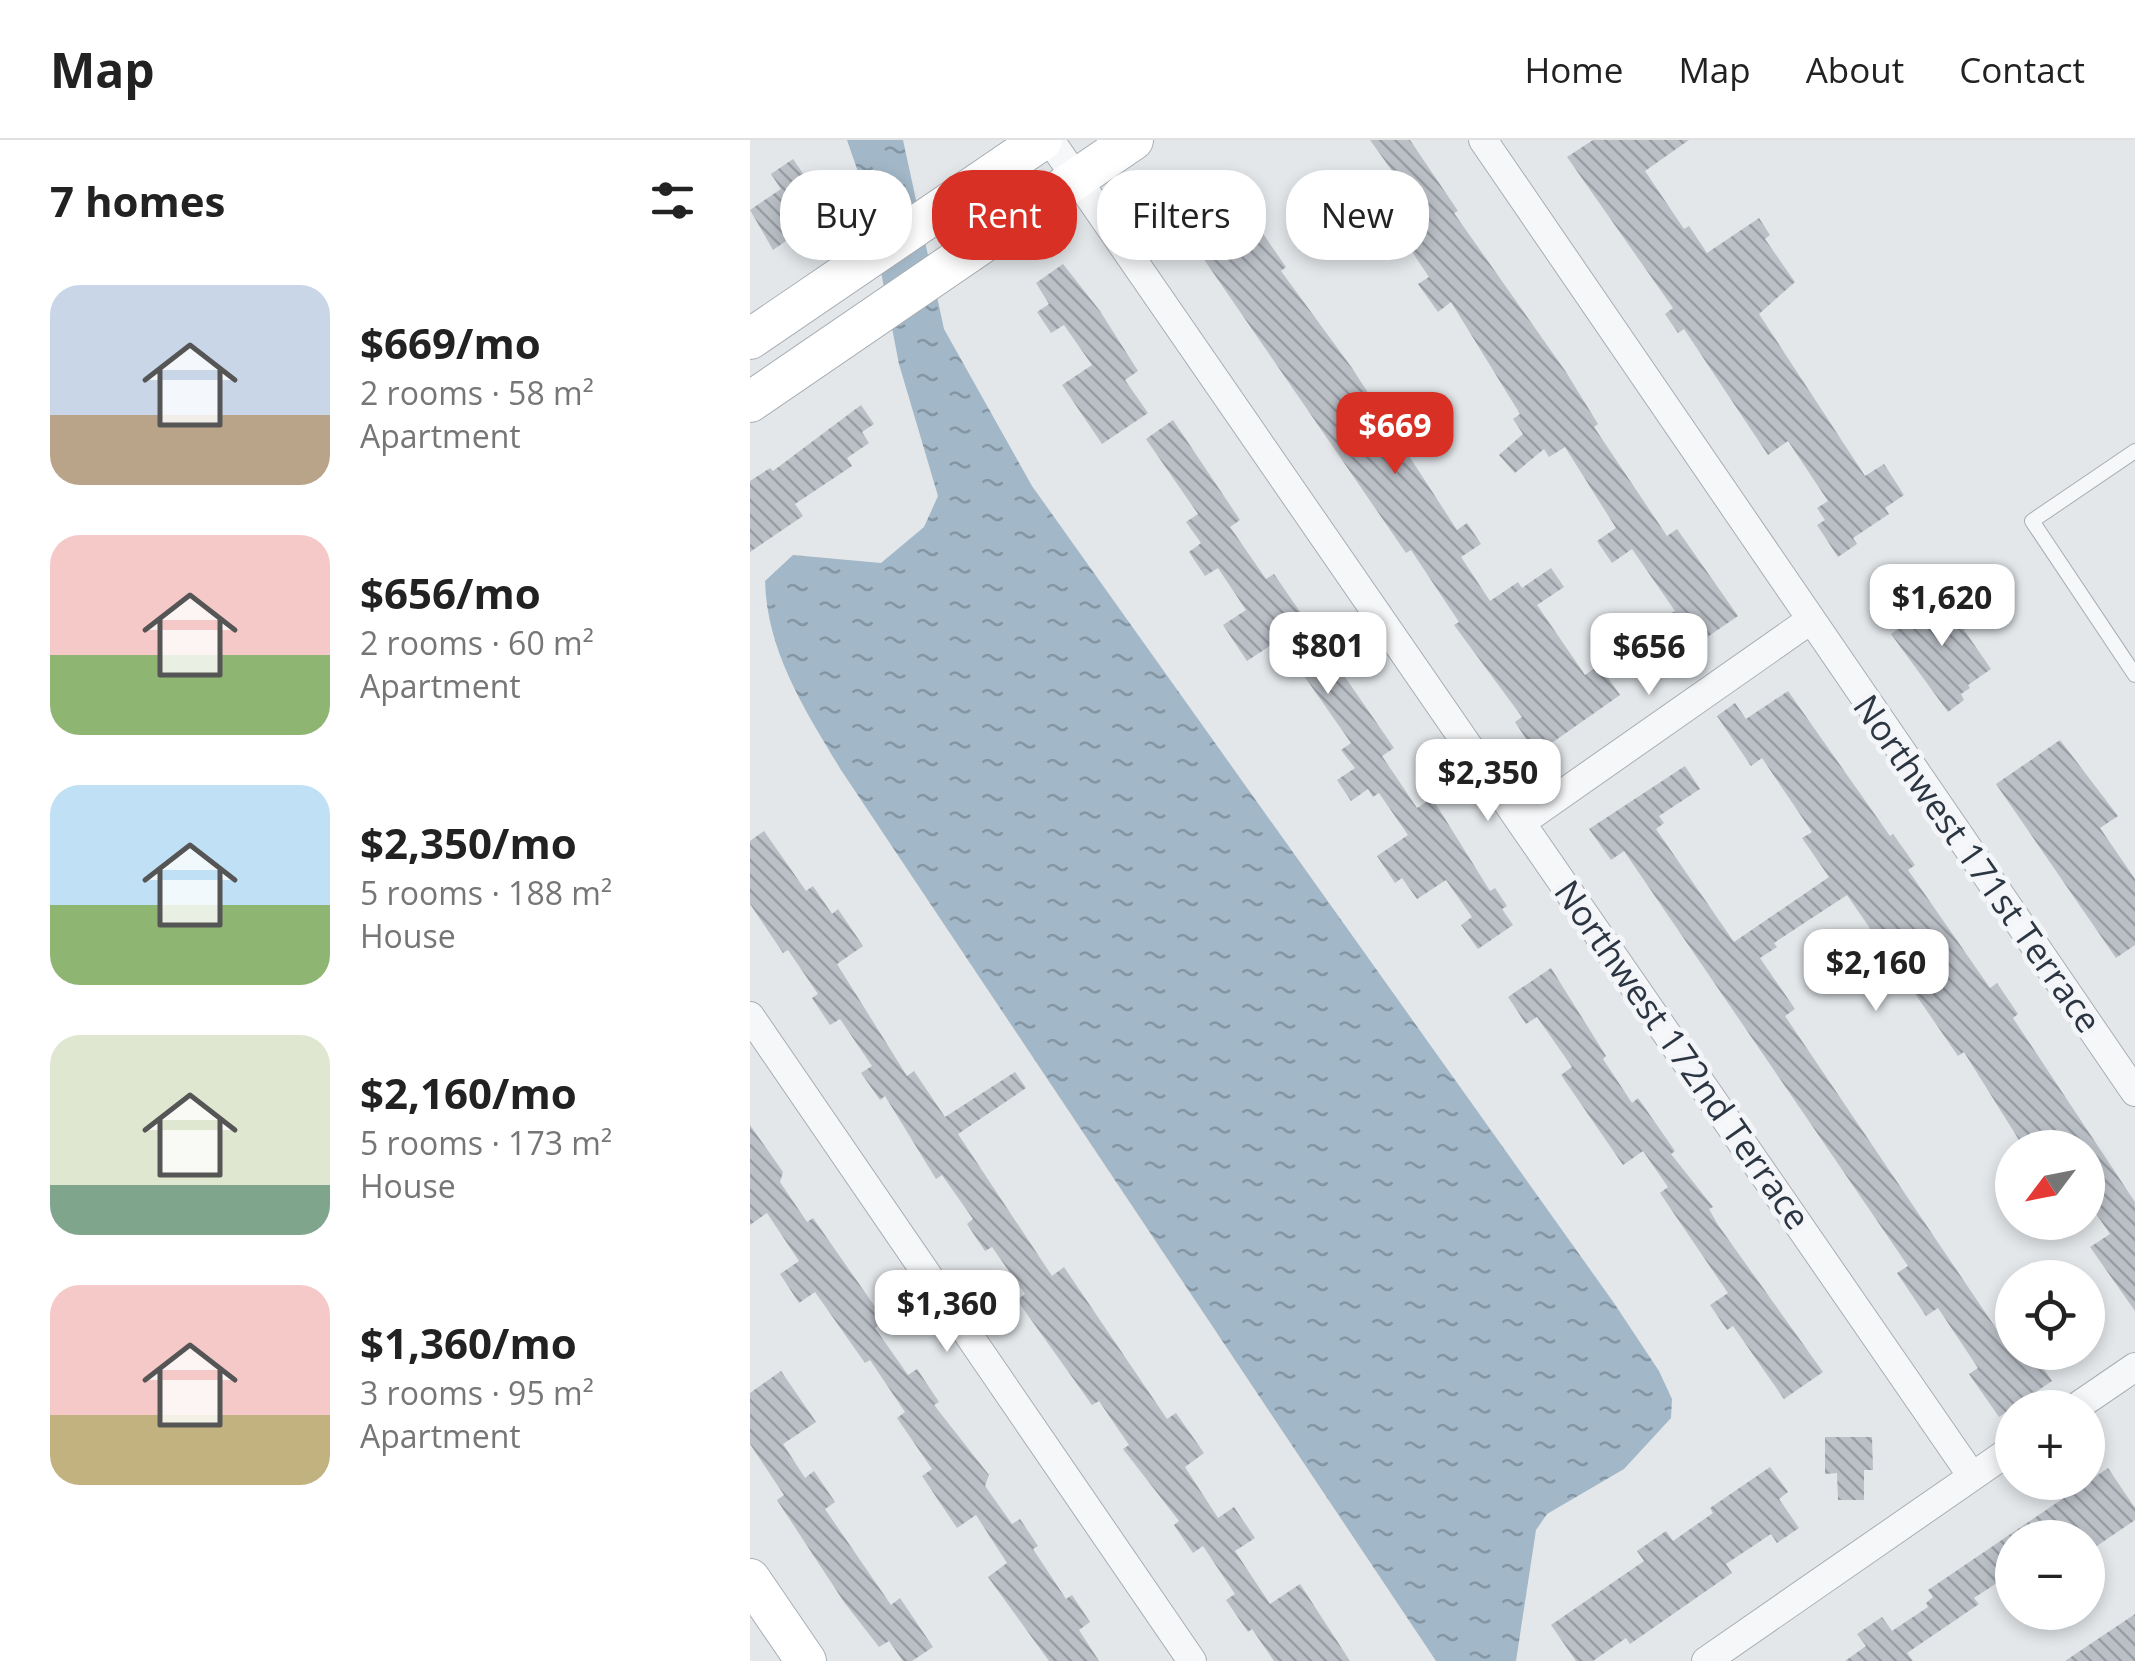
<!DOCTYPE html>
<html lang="en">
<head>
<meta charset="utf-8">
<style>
  body { margin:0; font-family:"Open Sans",sans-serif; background:#f2f2f2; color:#222; height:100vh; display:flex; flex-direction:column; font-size:38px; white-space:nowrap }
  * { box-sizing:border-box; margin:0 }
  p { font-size:32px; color:#767676 }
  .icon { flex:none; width:55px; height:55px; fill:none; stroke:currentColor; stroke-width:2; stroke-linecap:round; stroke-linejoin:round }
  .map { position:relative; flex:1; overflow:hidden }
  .details { display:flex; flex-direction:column; background:#fff; width:750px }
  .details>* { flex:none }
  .guide { position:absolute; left:30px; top:30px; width:950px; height:90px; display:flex; gap:20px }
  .needle { width:65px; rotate:238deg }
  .fabs { position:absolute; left:1245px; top:990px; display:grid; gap:20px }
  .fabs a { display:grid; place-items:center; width:110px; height:110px; border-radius:50%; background:#fff; box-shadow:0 5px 15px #0003; font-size:50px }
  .price { position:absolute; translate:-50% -85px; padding:0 22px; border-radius:20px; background:#fff; color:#222; font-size:32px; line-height:65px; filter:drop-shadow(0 2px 5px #0008) }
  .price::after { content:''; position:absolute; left:50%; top:60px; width:30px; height:22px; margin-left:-15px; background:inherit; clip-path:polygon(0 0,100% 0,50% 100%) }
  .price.active { background:#d93025; color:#fff }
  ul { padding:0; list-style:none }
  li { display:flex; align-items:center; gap:30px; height:250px; padding:0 50px }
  li span { display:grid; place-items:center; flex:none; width:280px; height:200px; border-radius:30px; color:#555 }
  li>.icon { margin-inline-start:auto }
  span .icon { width:120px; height:120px; fill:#fffc; stroke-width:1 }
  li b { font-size:42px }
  h2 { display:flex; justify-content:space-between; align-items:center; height:120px; padding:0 50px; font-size:42px }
  .pill { padding:0 35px; border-radius:40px; background:#fff; box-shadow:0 5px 15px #0003; font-size:35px; line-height:90px }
  .pill.active { background:#d93025; color:#fff }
  header { display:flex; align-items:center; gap:60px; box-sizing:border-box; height:140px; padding:0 50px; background:#fff; border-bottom:2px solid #e0e0e0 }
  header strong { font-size:48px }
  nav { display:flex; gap:55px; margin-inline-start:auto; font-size:35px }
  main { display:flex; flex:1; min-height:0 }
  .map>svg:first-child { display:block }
  .water { fill:url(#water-ripples) }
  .building { fill:url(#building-back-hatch) }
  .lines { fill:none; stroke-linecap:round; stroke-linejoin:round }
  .lane-casing { stroke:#a8aeb4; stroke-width:16 }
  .street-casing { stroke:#a8aeb4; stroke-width:30 }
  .secondary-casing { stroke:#a8aeb4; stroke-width:42 }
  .lane { stroke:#f6f7f9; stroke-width:14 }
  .street { stroke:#f6f7f9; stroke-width:28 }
  .secondary { stroke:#fff; stroke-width:40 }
  .labels { text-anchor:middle; stroke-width:10; stroke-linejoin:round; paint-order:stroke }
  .street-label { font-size:35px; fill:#2c3642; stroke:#f3f5f8 }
</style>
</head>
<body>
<header>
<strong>Map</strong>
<nav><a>Home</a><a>Map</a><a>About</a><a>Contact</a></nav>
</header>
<main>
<section class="details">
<h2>7 homes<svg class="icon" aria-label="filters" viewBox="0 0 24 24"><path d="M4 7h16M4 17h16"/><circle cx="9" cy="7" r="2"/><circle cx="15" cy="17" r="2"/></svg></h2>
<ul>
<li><span style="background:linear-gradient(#c9d6e8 65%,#b9a48a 0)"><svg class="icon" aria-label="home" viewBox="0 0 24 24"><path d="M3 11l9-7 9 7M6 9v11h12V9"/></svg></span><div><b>$669/mo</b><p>2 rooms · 58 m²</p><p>Apartment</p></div></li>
<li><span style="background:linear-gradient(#f6c9c9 60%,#8fb573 0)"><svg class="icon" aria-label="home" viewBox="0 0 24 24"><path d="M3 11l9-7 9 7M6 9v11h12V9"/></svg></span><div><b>$656/mo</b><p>2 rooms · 60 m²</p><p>Apartment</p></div></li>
<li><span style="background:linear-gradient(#bfe0f5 60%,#8fb573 0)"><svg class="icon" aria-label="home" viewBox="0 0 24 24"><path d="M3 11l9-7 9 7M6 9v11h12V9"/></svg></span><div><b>$2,350/mo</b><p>5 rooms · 188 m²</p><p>House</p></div></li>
<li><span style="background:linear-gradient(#dfe7d0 75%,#7fa58c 0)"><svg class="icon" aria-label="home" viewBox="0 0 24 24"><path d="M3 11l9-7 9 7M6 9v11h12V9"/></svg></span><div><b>$2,160/mo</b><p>5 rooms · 173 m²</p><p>House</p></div></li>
<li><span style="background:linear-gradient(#f6c9c9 65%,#c2b280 0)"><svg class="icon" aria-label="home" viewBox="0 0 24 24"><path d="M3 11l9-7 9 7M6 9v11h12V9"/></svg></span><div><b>$1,360/mo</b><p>3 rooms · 95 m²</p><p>Apartment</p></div></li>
</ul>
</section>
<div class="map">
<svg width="1385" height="1521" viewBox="0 0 1385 1521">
  <defs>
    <pattern id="water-ripples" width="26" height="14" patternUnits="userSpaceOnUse" patternTransform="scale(2.5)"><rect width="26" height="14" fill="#a2b7c7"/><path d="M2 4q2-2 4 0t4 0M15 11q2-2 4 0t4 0" fill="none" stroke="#8496a3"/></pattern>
    <pattern id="building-back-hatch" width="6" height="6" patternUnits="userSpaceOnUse" patternTransform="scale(2.5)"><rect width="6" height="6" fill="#bbc0c7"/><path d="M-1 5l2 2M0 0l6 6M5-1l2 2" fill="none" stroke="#989da3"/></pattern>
  </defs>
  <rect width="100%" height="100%" fill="#e3e7ea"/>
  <path class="water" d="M97,0h56l41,189 88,157 582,817 45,68 13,28 -1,19 -47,51 -77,45 -11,16 -20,131h-80l-595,-891c-36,-60 -74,-118 -76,-189l28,-26 88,8 43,-36 14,-31 -39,-132 -33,-169z"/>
  <path class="building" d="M620,0h40l48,71 -4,2 112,159 32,52 -4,3 73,109 10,-7 61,87 -70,48 -15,-22 10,-6 -8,-12 20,-13 -43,-62 -20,14 -15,-22 19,-13 -51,-81 -16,10 -5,-8 -29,24 -16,-18 24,-21 -10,-15 7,-5 -69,-112 -13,10 -20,-28 11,-7 -41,-61 25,-16z
    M843,0h96l-44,31 39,58 5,-3 18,27 52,-35 11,17 -5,4 30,43 -36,32 106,162 19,-12 20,31 -19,13 4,6 -36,24 4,6 -19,13 -21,-32 8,-5 -8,-12 11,-7 -40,-60 -20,14 -84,-126 -6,4 -13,-19 8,-6 -106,-151z
    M43,19l36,52 -56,39 -23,-40 31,-21 -10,-15z
    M472,35l64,92 -5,4 71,97 105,162 10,-7 14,21 -20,13 29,44 28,-19 4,6 29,-20 13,19 -27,18 48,70 14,-10 21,30 -84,59 -21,-32 7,-5 -68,-92 5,-3 -48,-72 -5,3 -236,-343z
    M313,124l37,47 38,60 -13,9 23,33 -46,31 -40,-59 30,-20 -28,-40 -13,8 -14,-21 12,-8 -13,-21z
    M111,265l13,19 -12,8 7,11 -22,15 5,8 -57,38 8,12 -53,36v-71l20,-13 3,3z
    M423,280l67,100 -10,7 36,52 8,-5 120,174 -12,8 35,52 15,-10 58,93 5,-3 12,18 -5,3 11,16 -35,24 -17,-24 11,-8 -26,-37 -29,19 -15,-21 -7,5 -18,-27 31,-21 -29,-42 -6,4 -5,-8 -17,12 -14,-21 18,-12 -14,-18 10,-7 -72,-103 -32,21 -24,-36 23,-15 -28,-42 -13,8 -16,-24 12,-9 -15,-21 12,-8 -52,-75z
    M1206,450l14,20 -9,5 8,12 -5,3 27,39 -23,16 2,3 -9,6 3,6 -16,12 -57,-78 10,-7 -4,-6 16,-11 5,6z
    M1038,551l102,145 3,-2 22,31 -7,5 82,118 7,-5 21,31 -5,4 122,184v109l-45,-64 20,-13 -22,-32v-54h-64l-60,-96 -6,4 -111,-161 -73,48 3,4 -17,11 35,51 -10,7 227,336h20l20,29 -53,36 -30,-43 9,-6 -40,-60 -12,8 -29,-43 11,-7 -284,-415 -13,9 -22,-31 96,-63 15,23 -41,27 5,7 -8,6 78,113 95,-65 -27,-39 10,-6 -50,-74 -11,8 -34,-50 18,-13 11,16z
    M1310,600l58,76 -18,12 35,51v66l-19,13 -120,-174z
    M14,691l42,60 7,-5 19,28 6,-5 25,37 -26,18 70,112 7,-5 31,46 70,-45 11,16 -68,46 94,142 12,-9 103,152 9,-6 28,40 -19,14 33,51 16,-11 21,31 -20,13 35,53 30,-20 50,77h-76l-22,-32 -4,3 -22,-32 9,-6 -32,-48 -10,7 -19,-28 5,-4 -56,-72 6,-4 -30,-44 -7,4 -75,-105 8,-6 -33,-47 -7,4 -18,-27 6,-5 -31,-44 -6,4 -51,-83 -5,4 -19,-27 11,-7 -32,-47 -10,6 -18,-27 6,-4 -30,-44 -5,3 -33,-49v-63z
    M801,828l55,88 -3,3 29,44 6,-5 37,53 -4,3 42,53 -4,2 9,16 105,147 -39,27 -51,-73 -6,4 -17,-25 18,-12 -68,-100 8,-6 -25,-36 -20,14 -62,-90 11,-8 -35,-50 -11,7 -18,-27z
    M0,985l33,47 -3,10 27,40 6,-4 72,103 -10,7 33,47 9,-6 22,33 -5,3 55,70 -4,11 27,38 8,-5 18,27 -5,3 33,50 6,-4 18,27 -11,8 20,31h-50l-61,-84 19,-14 -31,-48 -19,13 -35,-52 10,-7 -35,-51 8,-6 -35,-52 -5,3 -50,-71 -16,11 -19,-29 19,-13 -32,-48 -17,12z
    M31,1231l35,51 -33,22 22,34 9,-7 21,31 -10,7 66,96 9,-7 33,49 -21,14h-9l-14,-20 -10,6 -35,-45 -67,-102 7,-5 -34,-51v-51z
    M1075,1297h47l1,33h-9v30h-26l-1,-27 -12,1z
    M1020,1327l18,25 -9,7 20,29 -22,15 -6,-9 -45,30 6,9 -102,71 -4,-6 -33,23h-17l-25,-36 93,-64 -7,-10 29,-20 7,10 40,-28 -3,-5z
    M1358,1328l27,40v12l-47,32v-14h-76v35l-38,25 5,6 -72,49 6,8h-68l21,-15 -9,-12 25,-17 10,14 36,-24 -2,-4 7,-6 -5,-7z
    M1385,1474v47h-70z"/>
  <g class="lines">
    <g class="lane-casing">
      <path id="lane" d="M1385,311l-103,70 103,154"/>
    </g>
    <g class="street-casing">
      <path id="street" d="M300,0l922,1336
        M733,0l652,952
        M772,682l287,-201
        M0,876l442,645
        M1325,1268l60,-41
        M956,1521l306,-212"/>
    </g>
    <g class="secondary-casing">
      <path id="secondary" d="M0,199l292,-199
        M0,262l383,-262
        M0,1439l56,82"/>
    </g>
    <use href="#lane" class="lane"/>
    <use href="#street" class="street"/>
    <use href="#secondary" class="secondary"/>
  </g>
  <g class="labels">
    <g class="street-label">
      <text transform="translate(1227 724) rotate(55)" y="12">Northwest 171st Terrace</text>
      <text transform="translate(932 915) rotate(55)" y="12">Northwest 172nd Terrace</text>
    </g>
  </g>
</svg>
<div class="fabs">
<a><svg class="needle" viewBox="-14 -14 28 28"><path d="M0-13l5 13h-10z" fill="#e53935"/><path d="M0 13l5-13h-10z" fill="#767676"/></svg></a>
<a><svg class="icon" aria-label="locate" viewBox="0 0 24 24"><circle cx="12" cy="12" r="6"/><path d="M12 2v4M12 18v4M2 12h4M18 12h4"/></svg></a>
<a>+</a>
<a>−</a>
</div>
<b class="price active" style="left:645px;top:337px">$669</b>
<b class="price" style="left:1192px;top:509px">$1,620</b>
<b class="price" style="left:578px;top:557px">$801</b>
<b class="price" style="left:899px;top:558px">$656</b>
<b class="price" style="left:738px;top:684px">$2,350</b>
<b class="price" style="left:1126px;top:874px">$2,160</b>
<b class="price" style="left:197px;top:1215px">$1,360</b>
<div class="guide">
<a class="pill">Buy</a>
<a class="pill active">Rent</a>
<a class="pill">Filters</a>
<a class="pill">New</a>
</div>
</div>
</main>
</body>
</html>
